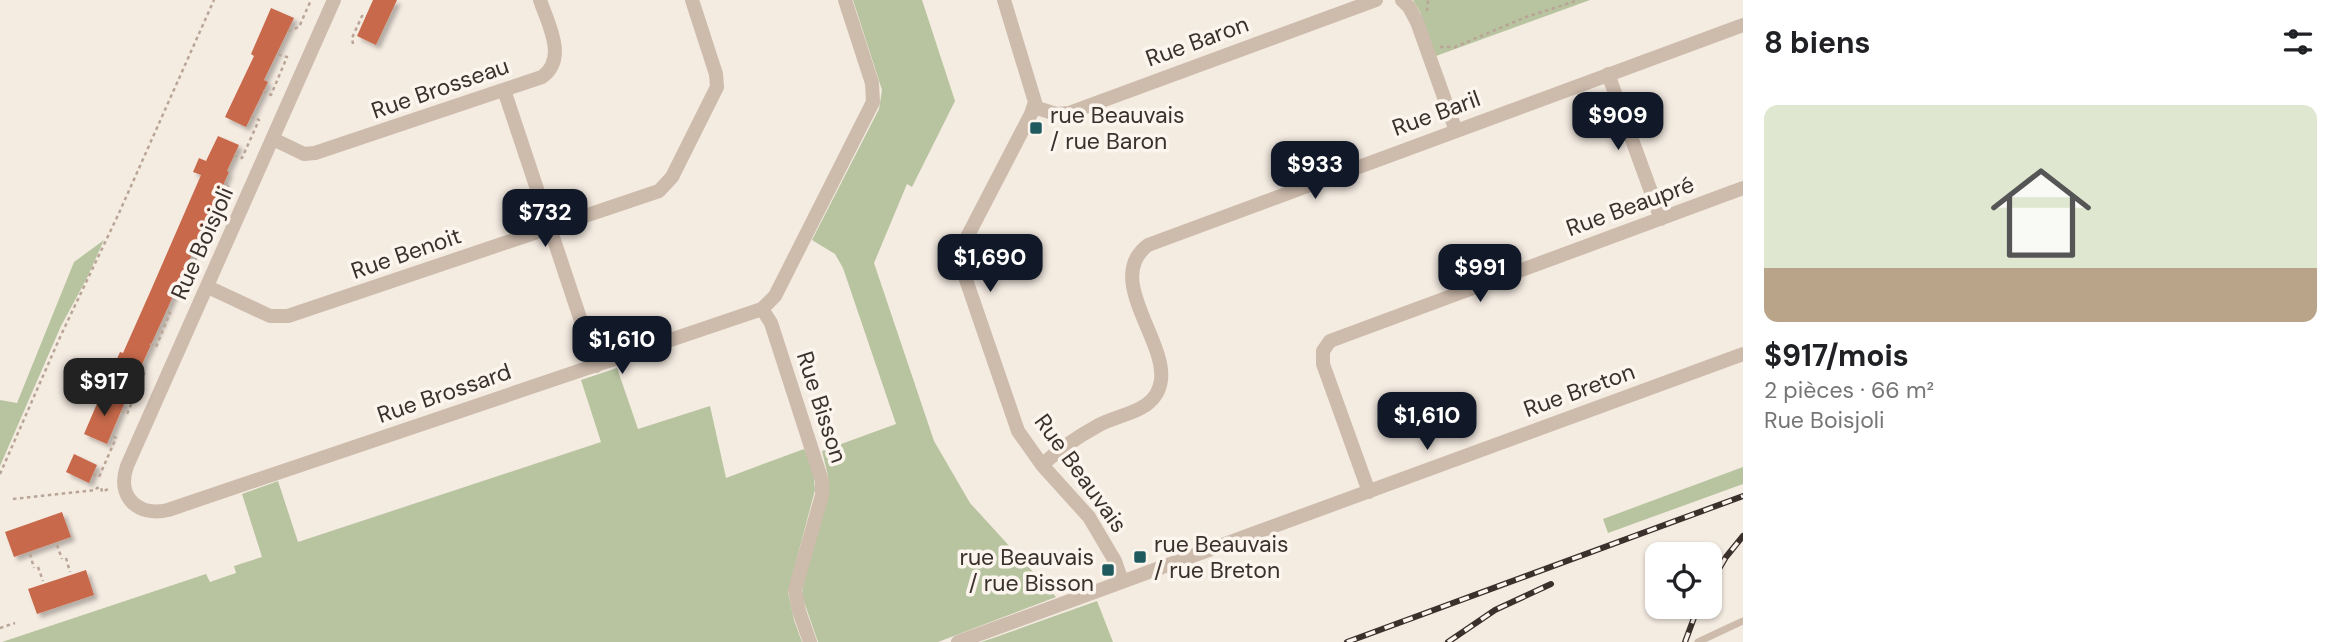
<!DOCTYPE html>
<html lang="fr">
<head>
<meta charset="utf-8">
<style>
  body { margin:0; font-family:"DM Sans",sans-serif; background:#f6f6f6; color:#202124; height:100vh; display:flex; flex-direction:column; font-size:26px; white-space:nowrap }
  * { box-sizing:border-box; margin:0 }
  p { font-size:23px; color:#757577 }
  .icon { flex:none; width:38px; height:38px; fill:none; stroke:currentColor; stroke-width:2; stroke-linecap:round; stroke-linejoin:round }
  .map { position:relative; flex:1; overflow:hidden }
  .side { display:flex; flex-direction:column; background:#fff; width:595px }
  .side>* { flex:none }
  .controls { position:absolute; left:1645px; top:542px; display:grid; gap:14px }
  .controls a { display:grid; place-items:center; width:77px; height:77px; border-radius:14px; background:#fff; box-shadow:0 2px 5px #0004; font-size:35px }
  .price { position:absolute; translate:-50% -60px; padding:0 16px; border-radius:14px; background:#111827; color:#fff; font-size:23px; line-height:46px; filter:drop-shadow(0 2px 4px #0008) }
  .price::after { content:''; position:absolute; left:50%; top:42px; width:21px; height:16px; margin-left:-10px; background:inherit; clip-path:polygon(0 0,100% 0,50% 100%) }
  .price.active { background:#222; color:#fff }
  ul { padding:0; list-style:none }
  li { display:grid; align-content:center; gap:14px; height:371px; padding:0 21px }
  li span { display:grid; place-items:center; height:217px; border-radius:14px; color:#555 }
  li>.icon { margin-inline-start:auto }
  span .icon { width:126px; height:126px; fill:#fffc; stroke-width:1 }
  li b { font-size:30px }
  h2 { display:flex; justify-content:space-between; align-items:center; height:84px; padding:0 21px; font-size:30px }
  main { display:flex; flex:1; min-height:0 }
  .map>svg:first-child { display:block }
  .green { fill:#b8c4a0 }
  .building { fill:#c8694b; filter:url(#shadow) }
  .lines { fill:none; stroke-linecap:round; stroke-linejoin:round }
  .path { stroke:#b9a596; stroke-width:2.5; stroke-dasharray:3.5 3.5; stroke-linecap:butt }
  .service { stroke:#cdbbac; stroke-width:7 }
  .minor { stroke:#cdbbac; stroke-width:14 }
  .rail-casing { stroke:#3b302b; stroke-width:6 }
  .rail { stroke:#fbf5ee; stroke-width:3.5; stroke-dasharray:10; stroke-linecap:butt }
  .poi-dot { fill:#1f5a5e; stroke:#fbf5ee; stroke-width:2.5 }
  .labels { text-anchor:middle; stroke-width:7; stroke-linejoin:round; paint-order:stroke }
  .street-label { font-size:23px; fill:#3b302b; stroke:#fbf5ee }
  .poi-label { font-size:23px; fill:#3b302b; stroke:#fbf5ee; text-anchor:start }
</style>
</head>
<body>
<main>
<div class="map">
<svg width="1743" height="642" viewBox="0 0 1743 642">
  <defs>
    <filter id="shadow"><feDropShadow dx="4" dy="4" stdDeviation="2" flood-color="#0004"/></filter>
  </defs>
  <rect width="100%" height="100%" fill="#f4ebe1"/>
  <path class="green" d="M853,0h69l33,101 -43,86 -5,-3 -33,79 60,178 36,62 86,94 -118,45h-120l-16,-46 1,-12 26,-92 -1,-16 -6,-25 74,-27 -53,-156 -8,-14 -23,-14 67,-131 3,-19z
    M1413,0h177l-154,56 -16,-44z
    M104,240l-17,38 -26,48 -61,140v-66l17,3 57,-141z
    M617,368l21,61 72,-23 16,72 78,-29 9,20 2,21 -27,102 6,28 8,22h-800l204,-68 4,8 26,-9 -2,-7 28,-9 -20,-63 36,-13 20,61 303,-100 -20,-62z
    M1743,467v17l-135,49 -5,-14z
    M1097,601l16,41h-132l15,-5z"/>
  <path class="building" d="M373,0h24l-21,45 -19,-9z
    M271,8l23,10 -30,62 4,2 -22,45 -21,-10 29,-61 -3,-2z
    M218,136l21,9 -12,26 2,1 -16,36 -78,172 -23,-10 8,-18 3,1 28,-63 50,-115 -8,-3 6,-14 7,3z
    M102,392l23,10 -18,42 -23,-10z
    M74,454l23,11 -8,18 -23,-11z
    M62,512l9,25 -57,20 -9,-25z
    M86,570l8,25 -57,19 -9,-25z"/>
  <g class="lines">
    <path class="path" d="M1427,11l1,-11
      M288,31l11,-4 12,-27
      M353,44l-1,-6 10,-22 3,1
      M1440,47h15l71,-30 53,-17
      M263,91l8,4 16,-38 -10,-3
      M234,155l8,3 17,-38 -8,-4
      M208,219l5,3 16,-38 -5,-1
      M180,281l5,1 15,-32 -6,-2
      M150,344l6,3 14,-34 -5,-2
      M121,411l6,3 17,-40 -5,-2
      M0,474l61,-139 58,-122 95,-213
      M93,474l6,3 17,-39 -5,-3
      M13,499l83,-9 1,-2 4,-1 1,5 6,-3
      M57,545l5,14
      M30,554l4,14
      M66,558l4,14
      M38,567l5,14
      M0,628l15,-5"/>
    <path class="service" d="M1698,642l45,-21"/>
    <path class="minor" d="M334,0l-207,466c-11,31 11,51 41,44l594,-201 13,-13 98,-194 -1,-19 -27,-83
      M1004,0l31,102 -4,12 -67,129 -3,12 1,13 56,163 24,34 47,52 26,44 7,20
      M1402,0l7,7 8,15 39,109
      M1608,74l53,145
      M504,90l92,276
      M1034,107l22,7 13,-1 307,-113
      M273,139l31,15 11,-1 227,-76c26,-18 6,-53 -2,-77
      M208,287l62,29h18l371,-125 13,-14 45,-90 -1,-13 -24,-74
      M762,309l9,14 51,158v14l-27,95 4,21 11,31
      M1042,465c16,-15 37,-29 57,-40 23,-12 58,-13 62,-45 5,-41 -57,-102 -13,-135l595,-220
      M1369,492l-46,-128v-13l7,-10 413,-153
      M958,642l785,-288"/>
    <g class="rail-casing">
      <path id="rail" d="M1710,584l16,-27 17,-21
        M1347,642l396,-146
        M1448,642l47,-32 56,-26
        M1685,642l13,-35"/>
    </g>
    <use href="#rail" class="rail"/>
  </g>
  <g class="poi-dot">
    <rect x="1029" y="121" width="14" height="14" rx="3.5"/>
    <rect x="1133" y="550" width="14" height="14" rx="3.5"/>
    <rect x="1101" y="563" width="14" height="14" rx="3.5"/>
  </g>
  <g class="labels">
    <g class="street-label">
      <text transform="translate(1197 41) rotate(-20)" y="8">Rue Baron</text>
      <text transform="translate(440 88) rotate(-19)" y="8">Rue Brosseau</text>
      <text transform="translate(1436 113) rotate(-20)" y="8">Rue Baril</text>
      <text transform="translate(1630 206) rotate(-20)" y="8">Rue Beaupré</text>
      <text transform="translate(202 243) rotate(-66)" y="8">Rue Boisjoli</text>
      <text transform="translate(406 253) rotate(-19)" y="8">Rue Benoit</text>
      <text transform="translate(1579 390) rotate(-20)" y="8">Rue Breton</text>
      <text transform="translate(444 393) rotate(-19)" y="8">Rue Brossard</text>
      <text transform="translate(822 407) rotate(72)" y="8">Rue Bisson</text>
      <text transform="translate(1081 473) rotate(54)" y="8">Rue Beauvais</text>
    </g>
    <g class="poi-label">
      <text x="1050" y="123">rue Beauvais<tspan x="1050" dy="26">/ rue Baron</tspan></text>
      <text x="1154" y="552">rue Beauvais<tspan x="1154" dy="26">/ rue Breton</tspan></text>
      <text x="1094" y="565" text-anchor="end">rue Beauvais<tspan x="1094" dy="26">/ rue Bisson</tspan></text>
    </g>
  </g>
</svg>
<div class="controls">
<a><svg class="icon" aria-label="locate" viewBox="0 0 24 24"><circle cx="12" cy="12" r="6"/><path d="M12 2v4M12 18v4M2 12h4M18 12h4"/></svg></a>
</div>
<b class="price" style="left:1618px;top:152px">$909</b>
<b class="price" style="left:1315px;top:201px">$933</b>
<b class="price" style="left:545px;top:249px">$732</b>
<b class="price" style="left:990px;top:294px">$1,690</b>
<b class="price" style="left:1480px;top:304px">$991</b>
<b class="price" style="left:622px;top:376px">$1,610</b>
<b class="price active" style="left:104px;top:418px">$917</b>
<b class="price" style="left:1427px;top:452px">$1,610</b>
</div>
<section class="side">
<h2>8 biens<svg class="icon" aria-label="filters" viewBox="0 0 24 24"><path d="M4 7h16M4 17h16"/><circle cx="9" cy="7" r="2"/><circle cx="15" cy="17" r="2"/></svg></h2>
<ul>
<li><span style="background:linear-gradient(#dfe7d0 75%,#b9a48a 0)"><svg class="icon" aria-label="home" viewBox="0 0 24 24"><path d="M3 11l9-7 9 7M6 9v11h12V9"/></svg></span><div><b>$917/mois</b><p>2 pièces · 66 m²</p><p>Rue Boisjoli</p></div></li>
</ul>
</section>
</main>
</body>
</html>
